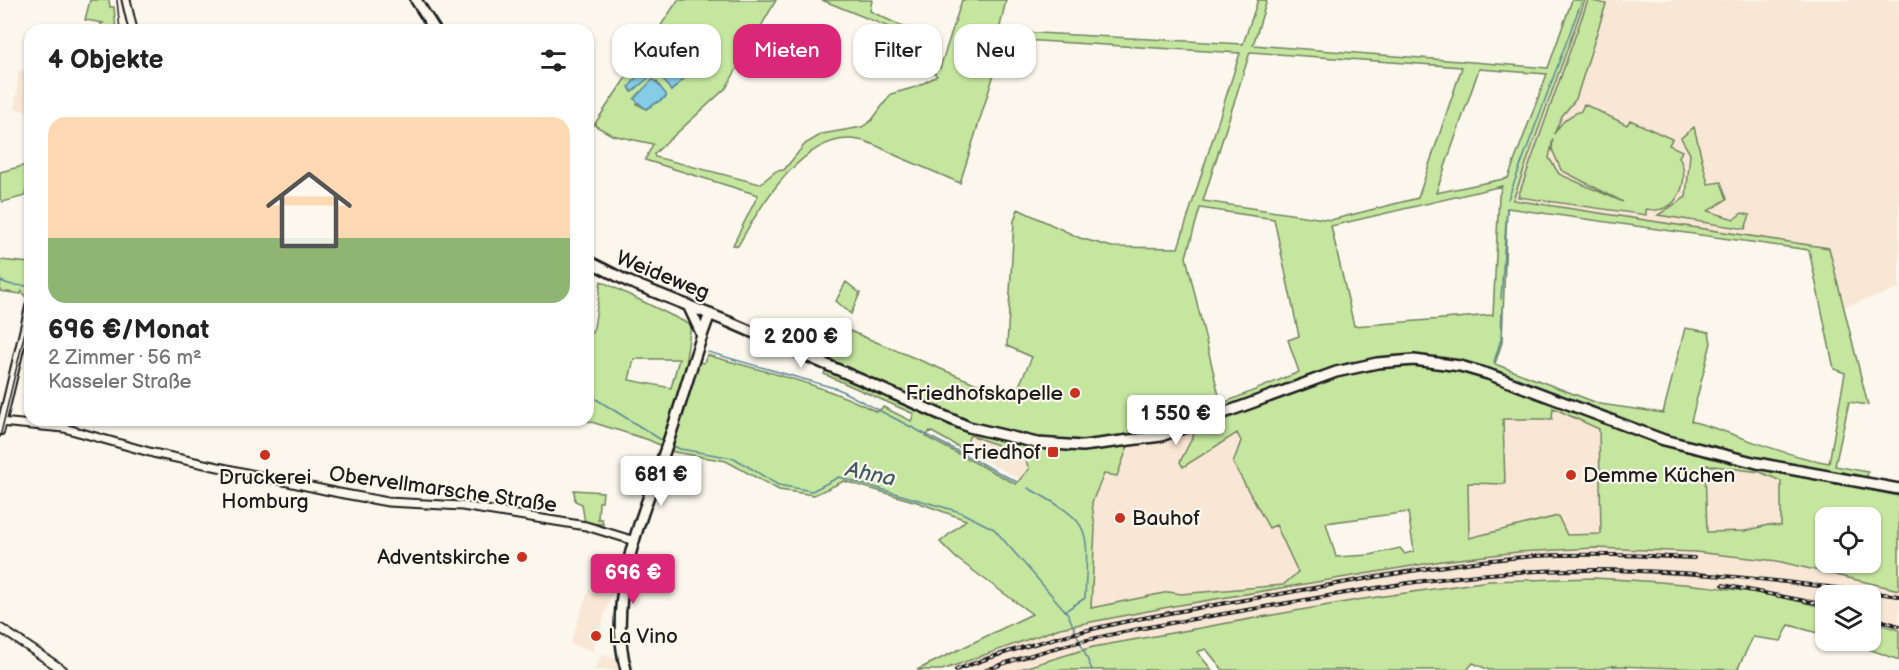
<!DOCTYPE html>
<html lang="de">
<head>
<meta charset="utf-8">
<style>
  body { margin:0; font-family:"Balsamiq Sans",sans-serif; background:#f6f6f6; color:#222; height:100vh; display:flex; flex-direction:column; font-size:22px; white-space:nowrap }
  * { box-sizing:border-box; margin:0 }
  p { font-size:20px; color:#767676 }
  .icon { flex:none; width:33px; height:33px; fill:none; stroke:currentColor; stroke-width:2; stroke-linecap:round; stroke-linejoin:round }
  .map { position:relative; flex:1; overflow:hidden }
  .sheet { position:absolute; left:24px; top:24px; width:570px; height:402px; display:flex; flex-direction:column; background:#fff; border-radius:18px; box-shadow:0 2px 4px #0004 }
  .sheet>* { flex:none }
  .guide { position:absolute; left:612px; top:24px; width:570px; height:54px; display:flex; gap:12px }
  .tools { position:absolute; left:1815px; top:507px; display:grid; gap:12px }
  .tools a { display:grid; place-items:center; width:66px; height:66px; border-radius:12px; background:#fff; box-shadow:0 2px 4px #0004; font-size:30px }
  .price { position:absolute; translate:-50% -51px; padding:0 14px; border-radius:6px; background:#fff; color:#222; font-size:20px; line-height:39px; filter:drop-shadow(0 2px 3px #0008) }
  .price::after { content:''; position:absolute; left:50%; top:36px; width:18px; height:14px; margin-left:-9px; background:inherit; clip-path:polygon(0 0,100% 0,50% 100%) }
  .price.selected { background:#db2777; color:#fff }
  ul { padding:0; list-style:none }
  li { display:grid; align-content:center; gap:12px; height:318px; padding:0 24px }
  li span { display:grid; place-items:center; height:186px; border-radius:18px; color:#555 }
  li>.icon { margin-inline-start:auto }
  span .icon { width:108px; height:108px; fill:#fffc; stroke-width:1 }
  li b { font-size:26px }
  h2 { display:flex; justify-content:space-between; align-items:center; height:72px; padding:0 24px; font-size:26px }
  .pill { padding:0 21px; border-radius:18px; background:#fff; box-shadow:0 2px 4px #0004; font-size:21px; line-height:54px }
  .pill.selected { background:#db2777; color:#fff }
  .map>svg:first-child { display:block }
  .built { fill:#f9e7d6 }
  .green { fill:#c5e69f; stroke:#70815e; stroke-width:1.5; fill-rule:evenodd }
  .water { fill:#86cce7; stroke:#5c8696; stroke-width:1.5 }
  .lines { fill:none; stroke-linecap:round; stroke-linejoin:round }
  .stream { stroke:#5c8696; stroke-width:1.5 }
  .minor-casing { stroke:#1c1c1c; stroke-width:11 }
  .major-casing { stroke:#1c1c1c; stroke-width:14 }
  .minor { stroke:#fbf7ec; stroke-width:7 }
  .major { stroke:#fbf7ec; stroke-width:9 }
  .tram { stroke:#1c1c1c; stroke-width:1.5 }
  .rail-casing { stroke:#1c1c1c; stroke-width:4 }
  .rail { stroke:#fbf7ec; stroke-width:1.5; stroke-dasharray:4.5; stroke-linecap:butt }
  .poi-dot { fill:#c8321e; stroke:#fbf7ec; stroke-width:2 }
  .labels { text-anchor:middle; stroke-width:4.5; stroke-linejoin:round; paint-order:stroke }
  .street-label { font-size:21px; fill:#1c1c1c; stroke:#fbf7ec }
  .poi-label { font-size:21px; fill:#1c1c1c; stroke:#fbf7ec; text-anchor:end }
  .water-label { font-size:22px; font-style:italic; fill:#415a63; stroke:#fbf7ec }
</style>
</head>
<body>
<div class="map">
<svg width="1899" height="670" viewBox="0 0 1899 670">
  <rect width="100%" height="100%" fill="#fbf7ec"/>
  <filter id="ink" filterUnits="userSpaceOnUse"><feTurbulence type="fractalNoise" baseFrequency=".0167" numOctaves="2"/><feDisplacementMap in="SourceGraphic" scale="12" xChannelSelector="R" yChannelSelector="G"/><feConvolveMatrix kernelMatrix="1 2 1 2 8 2 1 2 1" color-interpolation-filters="sRGB"/></filter>
  <g filter="url(#ink)">
    <path class="built" d="M1585,0h314v289l-56,18 -14,-59 -316,-48z
      M19,70l11,2v39l-15,-2z
      M1553,408l46,21 3,105 -35,1 -61,-5 -37,8 -1,-55 37,1 -2,-65h49z
      M1196,432l-13,35 54,-34 21,74 10,20 7,-2 23,47 -15,13 -102,9 -12,-2 -79,16 5,-79 -3,-27 12,-28 13,2 11,-30z
      M969,435l55,20 5,14 -7,11 -58,-30z
      M1705,464l55,8 21,9v45l-13,-1 -23,6 -38,1z
      M1595,548l100,4 82,9 122,29v40l-28,-9 -1,-25h-44l-1,12 -56,-14 -52,-7 -124,-9h-45l-59,3 -85,12 -223,37 -88,17 -76,23h-75l118,-42 114,-22 268,-45 76,-9z
      M589,589l22,6 -18,56 -23,-7z
      M603,654l15,6 3,10h-27z"/>
    <path class="green" d="M90,0h19l1,7h4l2,23 -16,-1 1,-6h3l-19,-3z
      M678,0h98l-50,88 -72,66 1,3 105,27 16,-13 8,-1 21,-26 17,-10 40,-7 10,-7 19,-26 25,-7 21,-11 -36,-44 -79,-32h50l-2,11 46,22 24,35 22,-68h44l-7,31 244,13 15,-44h9l-14,45 295,23 24,-68h13l-72,200 316,48 39,157 -19,-3 -14,64 33,6 -4,17 35,7v94l-122,-29 -82,-9 -100,-4 -77,4 -76,9 -268,45 -114,22 -118,42h-25l115,-56 -76,-56 -16,-16 26,-22 -49,-18 -73,-21 -30,14 -35,-5 -53,-29 -52,-9 -25,-12 -64,-20h3v-79l6,-13 7,-47 90,44 -5,34 18,4 3,-8c59,17 116,29 170,57l6,-5 28,14 3,-7 -90,-40 21,-45 168,70 19,-42 -25,-11 7,-125 4,-12 62,29 32,9 66,1 62,-195 -235,-14 -45,144c-21,-9 -42,-18 -63,-27 -12,-6 -25,-14 -38,-16 -53,-11 -100,67 -121,106l-5,-1 25,-50 -113,-35 8,-16 -41,-9 -18,-10zM1250,52l212,15 -44,131 -87,22 -128,-19zM686,59l4,3 2,9 -21,20 -7,-12zM1479,69l68,5 -39,104 -72,15zM657,82l9,14 -20,13 -9,-5zM1502,186l-3,10 -6,119 -139,11 -23,-100zM1200,208l74,11 25,117 -11,4 11,32 -78,32 -35,-147zM1507,208l302,42 25,119 11,4 -16,90c-48,-8 -91,-29 -138,-42l20,-78 -2,-11 -24,-4 -22,85 -63,-9 -105,-40 7,-22zM634,359h45l-8,29 -42,-8zM1553,408l46,21 2,105 -34,1 -9,-19 -89,22 -1,-55 37,1 -2,-65h49zM930,431l34,19 6,-15 54,20 5,14 -13,15 -90,-47zM1195,432l-15,30 3,5 54,-34 4,8 -8,22 36,65 7,-3 22,47 -15,13 -102,9 -12,-2 -78,16 4,-79 -3,-27 12,-28 13,2 11,-30zM1705,465l55,7 21,9v45l-13,-1 -23,6 -38,1zM1408,512l6,39 -9,3 -5,-6 -30,7 -34,2 -10,-34zM1826,518h44v44h-44z
      M1588,0l18,4 -30,95 -14,17 -8,18c7,-11 13,-18 27,-23l3,-7 43,21 3,-5 42,19 -3,6 13,6 -3,6c13,23 -2,60 -33,52v6l-128,-18zM1553,139l-1,10 9,21 62,32 -64,-28 -10,-16z
      M1694,127l14,57 13,-2 6,17 -19,12 26,8 8,-6 8,2 -5,14 -87,-14 28,-18 4,-43 -9,-16z
      M30,164l-5,32 -22,6 -3,-3v-27z
      M0,260l30,3v41l-8,-13 -1,3 -21,-3z
      M846,282l14,11 -9,21 -15,-13z
      M574,490l29,2 -1,10h-3l-1,17h4l1,5 -18,-1 -3,-19 -7,-3z
      M1593,578c78,4 157,9 232,30v27l-36,-10 -8,16 -28,-4 -16,33 -124,-4 -20,4h-104l-16,-7 -6,7h-244l-17,-21 -9,3 15,18h-195l76,-23 264,-47 132,-19z
      M1871,621l28,9v30l-53,-19 24,-1z"/>
    <path class="water" d="M671,48l9,7 -20,19 -3,-14z
      M686,59l4,3 2,9 -21,20 -8,-12z
      M646,66l7,8 -21,18 -3,-5z
      M653,79l13,15v3l-20,12 -12,-10z"/>
    <g class="lines">
      <path class="stream" d="M1508,199l74,-199
        M0,281l12,4 18,1
        M1501,299l6,-91
        M708,352l130,37 179,93
        M1377,357h22
        M1441,358l15,3
        M1464,362l14,3
        M1494,362l7,-23 1,-33
        M1496,370l122,46
        M1307,376l46,-15
        M588,394l75,47
        M670,444l10,5 54,9 44,27 34,6 27,-14 121,35 34,17 74,85 24,56
        M1028,488c66,36 60,37 57,110l-20,13"/>
      <g class="minor-casing">
        <path id="minor" d="M126,0l7,30
          M0,422l64,6 89,25 186,40 49,9 74,4 124,20 49,15
          M0,431l30,-126
          M0,628l63,42"/>
      </g>
      <g class="major-casing">
        <path id="major" d="M416,0l19,30
          M588,261l39,20 102,41 240,105 68,16 46,3 78,-10 175,-64 41,-9 37,-3 46,6 28,8 176,66 93,23 142,26
          M688,305l14,30
          M626,670c-21,-79 20,-160 44,-234 14,-41 24,-82 40,-122"/>
      </g>
      <use href="#minor" class="minor"/>
      <use href="#major" class="major"/>
      <path class="tram" d="M117,0l3,30
        M0,437l30,-126"/>
      <g class="rail-casing">
        <path id="rail" d="M1723,585l103,20
          M1870,617l29,9
          M956,670c103,-40 210,-57 318,-75 87,-15 173,-33 261,-39 53,-3 106,-1 159,2
          M986,670c86,-32 176,-46 267,-61 94,-16 189,-35 285,-38 121,-5 242,9 361,25"/>
      </g>
      <use href="#rail" class="rail"/>
    </g>
  </g>
  <g class="poi-dot">
    <circle cx="1075" cy="393" r="6"/>
    <rect x="1047" y="446" width="12" height="12" rx="3"/>
    <circle cx="265" cy="455" r="6"/>
    <circle cx="1571" cy="475" r="6"/>
    <circle cx="1120" cy="518" r="6"/>
    <circle cx="522" cy="557" r="6"/>
    <circle cx="596" cy="636" r="6"/>
  </g>
  <g class="labels">
    <g class="street-label">
      <text transform="translate(663 275) rotate(22)" y="7">Weideweg</text>
      <text transform="translate(443 489) rotate(8)" y="7">Obervellmarsche Straße</text>
    </g>
    <g class="poi-label">
      <text x="1063" y="400">Friedhofskapelle</text>
      <text x="1041" y="459">Friedhof</text>
      <text x="1583" y="482" text-anchor="start">Demme Küchen</text>
      <text x="265" y="484" text-anchor="middle">Druckerei<tspan x="265" dy="24">Homburg</tspan></text>
      <text x="1132" y="525" text-anchor="start">Bauhof</text>
      <text x="510" y="564">Adventskirche</text>
      <text x="608" y="643" text-anchor="start">La Vino</text>
    </g>
    <g class="water-label">
      <text transform="translate(871 473) rotate(12)" y="8">Ahna</text>
    </g>
  </g>
</svg>
<div class="tools">
<a><svg class="icon" aria-label="locate" viewBox="0 0 24 24"><circle cx="12" cy="12" r="6"/><path d="M12 2v4M12 18v4M2 12h4M18 12h4"/></svg></a>
<a><svg class="icon" aria-label="layers" viewBox="0 0 24 24"><path d="M12 4l9 5-9 5-9-5zM3 14l9 5 9-5"/></svg></a>
</div>
<b class="price" style="left:801px;top:369px">2 200 €</b>
<b class="price" style="left:1176px;top:446px">1 550 €</b>
<b class="price" style="left:661px;top:507px">681 €</b>
<b class="price selected" style="left:633px;top:605px">696 €</b>
<div class="guide">
<a class="pill">Kaufen</a>
<a class="pill selected">Mieten</a>
<a class="pill">Filter</a>
<a class="pill">Neu</a>
</div>
<section class="sheet">
<h2>4 Objekte<svg class="icon" aria-label="filters" viewBox="0 0 24 24"><path d="M4 7h16M4 17h16"/><circle cx="9" cy="7" r="2"/><circle cx="15" cy="17" r="2"/></svg></h2>
<ul>
<li><span style="background:linear-gradient(#ffd9b3 65%,#8fb573 0)"><svg class="icon" aria-label="home" viewBox="0 0 24 24"><path d="M3 11l9-7 9 7M6 9v11h12V9"/></svg></span><div><b>696 €/Monat</b><p>2 Zimmer · 56 m²</p><p>Kasseler Straße</p></div></li>
</ul>
</section>
</div>
</body>
</html>
